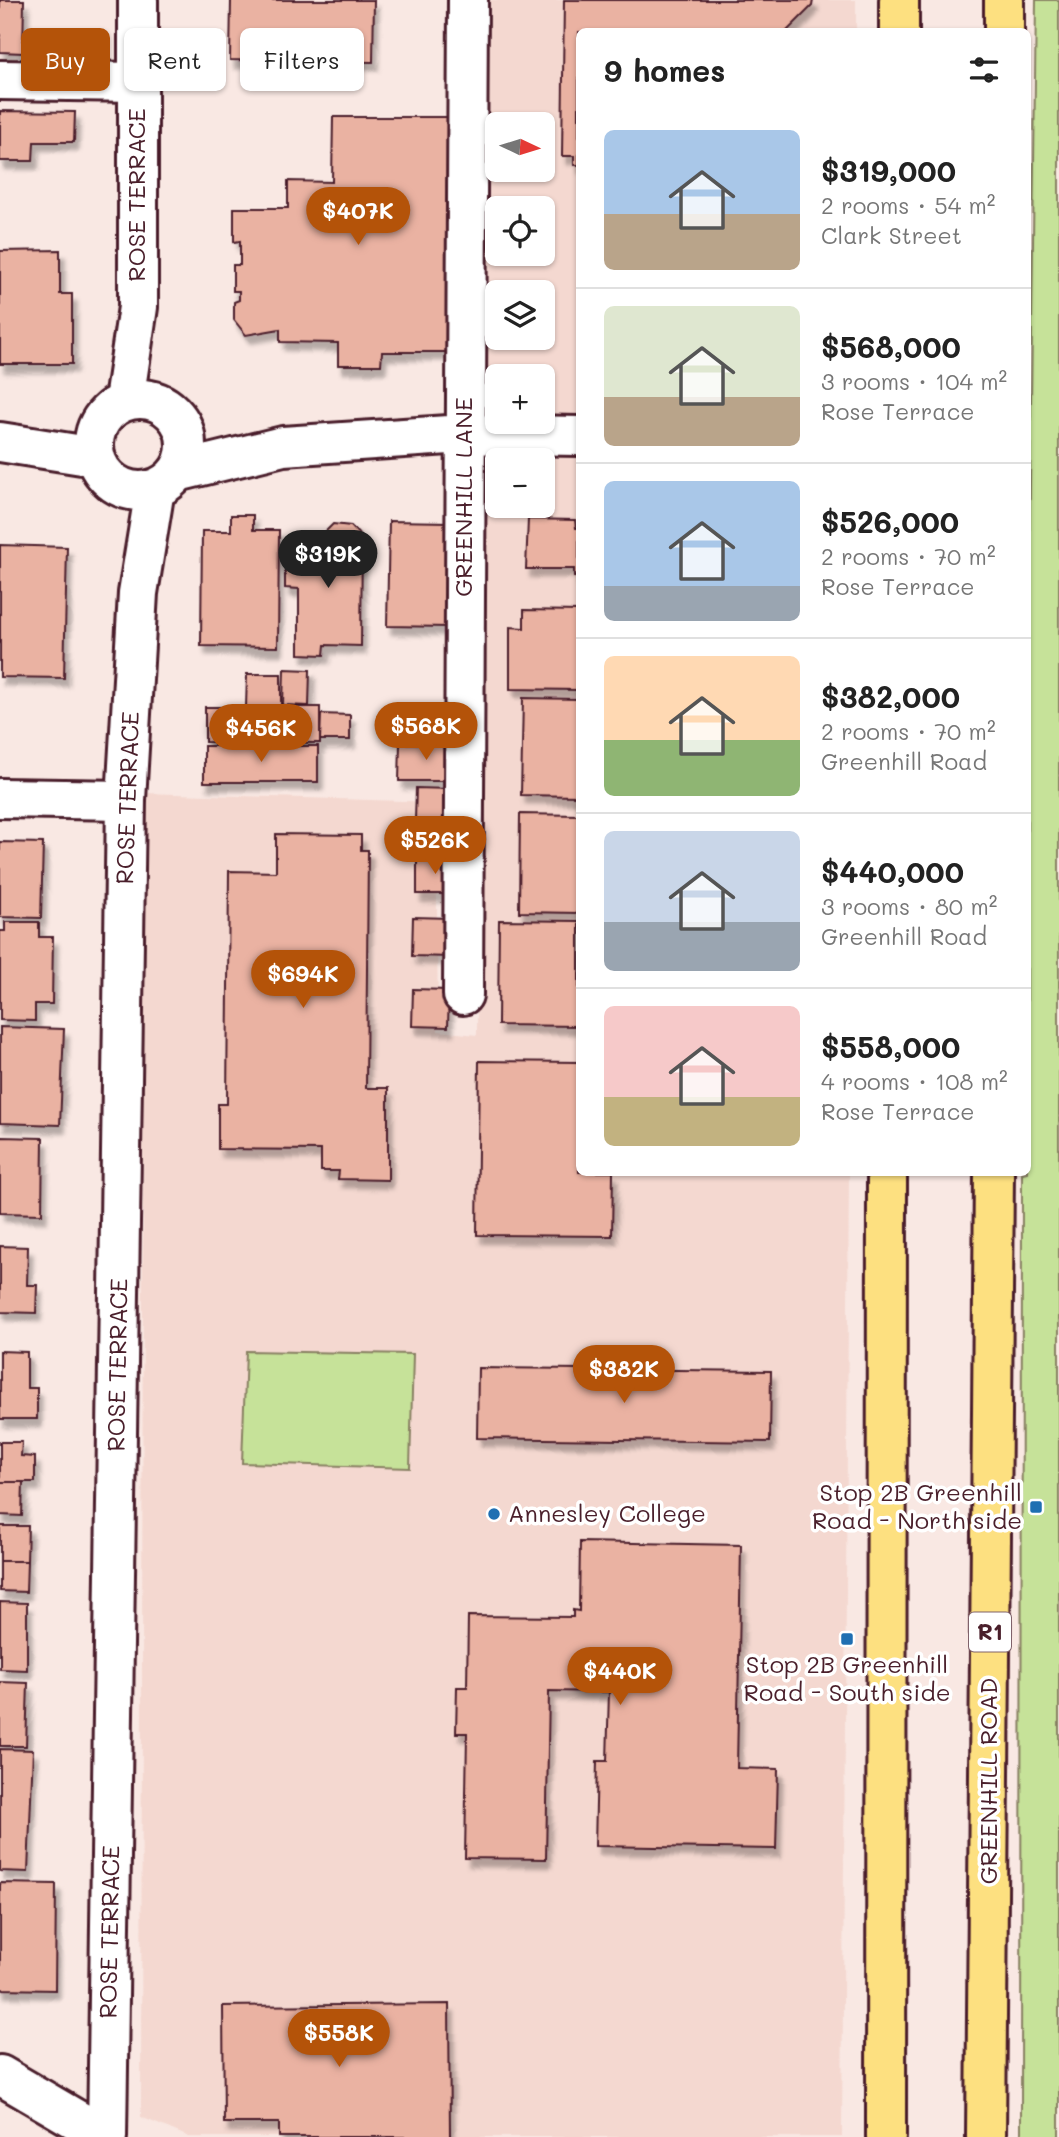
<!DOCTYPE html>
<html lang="en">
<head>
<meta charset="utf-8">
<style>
  body { margin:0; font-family:Mali,sans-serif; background:#f2f2f2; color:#222; height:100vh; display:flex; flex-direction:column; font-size:26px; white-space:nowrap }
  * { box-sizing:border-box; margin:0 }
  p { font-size:23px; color:#767676 }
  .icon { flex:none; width:38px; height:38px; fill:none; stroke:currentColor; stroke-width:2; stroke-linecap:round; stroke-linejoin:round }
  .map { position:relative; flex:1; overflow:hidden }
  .details { position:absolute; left:576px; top:28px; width:455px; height:1148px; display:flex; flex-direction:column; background:#fff; border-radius:10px; box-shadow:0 2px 5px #0004 }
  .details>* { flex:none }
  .guide { position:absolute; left:21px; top:28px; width:450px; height:63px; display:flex; gap:14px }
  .needle { width:46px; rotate:94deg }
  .buttons { position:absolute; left:485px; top:112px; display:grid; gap:14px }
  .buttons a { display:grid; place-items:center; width:70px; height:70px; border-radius:10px; background:#fff; box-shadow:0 2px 5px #0004; font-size:35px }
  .price { position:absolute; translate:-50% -60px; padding:0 16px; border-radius:24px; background:#b45309; color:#fff; font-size:23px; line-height:46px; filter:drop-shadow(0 2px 4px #0008) }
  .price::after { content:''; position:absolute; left:50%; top:42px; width:21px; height:16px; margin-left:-10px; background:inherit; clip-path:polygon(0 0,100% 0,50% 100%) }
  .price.current { background:#222; color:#fff }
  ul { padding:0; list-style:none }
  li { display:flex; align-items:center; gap:21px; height:175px; padding:0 28px }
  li+li { border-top:2px solid #e0e0e0 }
  li span { display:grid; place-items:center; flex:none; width:196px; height:140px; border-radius:10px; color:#555 }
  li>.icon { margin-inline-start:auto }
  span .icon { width:84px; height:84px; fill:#fffc; stroke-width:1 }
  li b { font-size:30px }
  h2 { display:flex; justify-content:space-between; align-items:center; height:84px; padding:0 28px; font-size:30px }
  .chip { padding:0 24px; border-radius:10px; background:#fff; box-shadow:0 2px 5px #0004; font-size:24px; line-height:63px }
  .chip.current { background:#b45309; color:#fff }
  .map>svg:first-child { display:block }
  .built { fill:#f4d8d0; fill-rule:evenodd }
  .green { fill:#c6e299; stroke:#888062; stroke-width:2 }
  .building { fill:#eab2a2; stroke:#4a1f2b; stroke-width:2; filter:url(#shadow) }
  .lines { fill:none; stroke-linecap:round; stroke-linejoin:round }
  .minor-casing { stroke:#4a1f2b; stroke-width:44 }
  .highway-casing { stroke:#4a1f2b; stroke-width:44 }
  .minor { stroke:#fff; stroke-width:38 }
  .highway { stroke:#fde080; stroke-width:38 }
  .poi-dot { fill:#1f6fb2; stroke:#fff; stroke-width:2.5 }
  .labels { text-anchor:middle; stroke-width:7; stroke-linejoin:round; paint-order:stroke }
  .shield { fill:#fff; stroke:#80626b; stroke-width:2 }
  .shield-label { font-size:23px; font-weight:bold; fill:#4a1f2b }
  .street-label { font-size:24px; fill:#4a1f2b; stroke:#fff }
  .poi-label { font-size:24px; fill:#4a1f2b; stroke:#fff; text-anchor:end }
</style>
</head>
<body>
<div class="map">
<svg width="1059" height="2137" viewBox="0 0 1059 2137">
  <defs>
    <filter id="shadow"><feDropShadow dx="4.5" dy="8" stdDeviation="2" flood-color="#0004"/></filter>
  </defs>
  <rect width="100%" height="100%" fill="#f9e8e3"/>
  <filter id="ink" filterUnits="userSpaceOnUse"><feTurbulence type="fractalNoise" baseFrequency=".0143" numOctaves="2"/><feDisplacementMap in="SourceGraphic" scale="14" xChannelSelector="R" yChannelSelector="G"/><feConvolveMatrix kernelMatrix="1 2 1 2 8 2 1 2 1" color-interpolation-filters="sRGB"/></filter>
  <g filter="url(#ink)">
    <path class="built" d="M483,0h373v31l-277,1v1140l270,1 -7,964h-653l-48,-20 3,-1324 292,9 2,229 39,4zM497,124h45v46h-45zM497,208h45v46h-45zM497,292h45v46h-45zM497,376h45v46h-45zM497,460h45v46h-45z"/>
    <path class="green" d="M1036,0h23v2137h-38l1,-964 5,-1v-448z
      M246,1351l167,3 -3,114 -168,-5z"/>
    <path class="building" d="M0,0h24l-1,53 -23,-1z
      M231,0h143l-1,62 -143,-2z
      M564,0h249l-1,6 -26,26h-207v133h-5v-9h-12z
      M0,111l75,1 -1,30h-40l-1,19h-33z
      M333,117h114v44l6,1 -1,190h-70l-1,13h-43v-22l-58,-1v-13l-34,6 -12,-15v-18l5,-2v-9h-6v-26h7v-24l-6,1v-34h54v-27l44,1z
      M60,250v44h12v70h-72v-113z
      M231,515h22v15h26l-1,117 -77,-1 1,-115h29z
      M528,519l47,1 1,8h3v49h-5v-8h-48z
      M389,521l62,1 -2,105 -62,-1z
      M333,524l18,2 11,12 -1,108 -36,-1 -1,10 -25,-1v-65l-14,-1v-35l14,1v-11h21v-6z
      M0,545l67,2 -3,131 -64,-1z
      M524,610l55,1v79l-69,-1v-62l14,1z
      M284,669l26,1 -1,36 -26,-1z
      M247,674h34v33h39v36l-115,-1v-35h41z
      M523,698l56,1v97l-58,-1z
      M321,714l29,1v25h-30z
      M400,743l52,1v37h-53z
      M204,746h114v36h-114z
      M416,788l35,1v32l-36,-1z
      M520,814l59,1v98l-60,-1z
      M276,834l85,1v15h7l-2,238h22v92l-50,-1 1,-8h-18v-21l-103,-1v-45h9l2,-233 47,1z
      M0,842l43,1 -2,75 -41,-1z
      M417,857l37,1 -1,36h-36z
      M413,917l38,1v39l-39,-1z
      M499,920l80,1v105l-81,-1z
      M5,922h34v15h14l-1,67h-17v17l-35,-1v-89h5z
      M413,989l36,1 -1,37 -36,-1z
      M0,1027l64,2 -4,96 -60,-2z
      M479,1061l100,1v110h34l-1,64 -135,-1z
      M0,1137l43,1 -1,76 -42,-1z
      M0,1246l28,1 -1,38h10l-1,28 -36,-1z
      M0,1351l27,1v36h10v31h-37z
      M478,1368l293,3 -1,71 -293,-4z
      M0,1442h22l-1,14 14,1v25h-35z
      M0,1482h23l-1,34 -22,-1z
      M0,1526h28l-1,35h-27z
      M580,1542l161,3 -4,223 41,1 -2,80 -181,-3 2,-85h10l2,-69 -60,-1 -3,168 -81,-1 2,-125h-11l1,-46h10l1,-71 105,1v-7l6,1z
      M0,1561h27l-1,31 -26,-1z
      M0,1602l27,1v67l-27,-1z
      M0,1682l28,1 -2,63h-26z
      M0,1749l33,1 -5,122 -28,-1z
      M0,1883l56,1 -1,106 -55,-1z
      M449,2004l1,133h-171v-14h-55l-1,-117z"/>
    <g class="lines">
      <g class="minor-casing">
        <path id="minor" d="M0,80l138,2
          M94 445a46 46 0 1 1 92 0a46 46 0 1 1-92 0Z
          M124,401l14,-94v-307
          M0,442l95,15
          M177,472l106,-26 181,-12 115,2
          M0,798l126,2
          M463,995l5,-995
          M0,2075l106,62
          M107,2137l19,-1337 12,-207 17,-104"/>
      </g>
      <g class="highway-casing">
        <path id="highway" d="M899,32v-32
          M1004,32v-32
          M886,2137l1,-965
          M986,2137l8,-965"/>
      </g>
      <use href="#minor" class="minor"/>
      <use href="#highway" class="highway"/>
    </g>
  </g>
  <g class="poi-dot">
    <rect x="1029" y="1500" width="14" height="14" rx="3.5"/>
    <circle cx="494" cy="1514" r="7"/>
    <rect x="840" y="1632" width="14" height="14" rx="3.5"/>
  </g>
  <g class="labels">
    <rect class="shield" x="969" y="1612.5" width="42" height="39" rx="5"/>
    <g class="shield-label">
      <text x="990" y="1640">R1</text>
    </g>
    <g class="street-label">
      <text transform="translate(137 195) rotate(-90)" y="8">ROSE TERRACE</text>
      <text transform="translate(464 497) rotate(-90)" y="8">GREENHILL LANE</text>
      <text transform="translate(128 798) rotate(-88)" y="8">ROSE TERRACE</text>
      <text transform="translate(118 1365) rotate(-89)" y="8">ROSE TERRACE</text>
      <text transform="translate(989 1781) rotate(-90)" y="8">GREENHILL ROAD</text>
      <text transform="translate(110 1932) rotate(-89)" y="8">ROSE TERRACE</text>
    </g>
    <g class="poi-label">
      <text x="1022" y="1501">Stop 2B Greenhill<tspan x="1022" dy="28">Road - North side</tspan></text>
      <text x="508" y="1522" text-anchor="start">Annesley College</text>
      <text x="847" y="1673" text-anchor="middle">Stop 2B Greenhill<tspan x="847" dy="28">Road - South side</tspan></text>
    </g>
  </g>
</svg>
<div class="buttons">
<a><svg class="needle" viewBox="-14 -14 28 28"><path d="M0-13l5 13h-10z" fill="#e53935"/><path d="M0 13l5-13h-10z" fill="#767676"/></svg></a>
<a><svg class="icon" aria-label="locate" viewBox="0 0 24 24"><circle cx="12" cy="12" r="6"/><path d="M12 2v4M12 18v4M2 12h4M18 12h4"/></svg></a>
<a><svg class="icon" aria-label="layers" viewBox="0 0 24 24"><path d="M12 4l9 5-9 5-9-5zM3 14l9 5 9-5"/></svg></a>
<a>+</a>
<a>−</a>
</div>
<b class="price" style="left:358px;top:247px">$407K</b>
<b class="price current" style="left:328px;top:590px">$319K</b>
<b class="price" style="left:426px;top:762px">$568K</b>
<b class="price" style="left:261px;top:764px">$456K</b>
<b class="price" style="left:435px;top:876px">$526K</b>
<b class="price" style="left:303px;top:1010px">$694K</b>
<b class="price" style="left:624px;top:1405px">$382K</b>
<b class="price" style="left:620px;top:1707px">$440K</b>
<b class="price" style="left:339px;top:2069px">$558K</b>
<div class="guide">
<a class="chip current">Buy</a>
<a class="chip">Rent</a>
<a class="chip">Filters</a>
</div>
<section class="details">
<h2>9 homes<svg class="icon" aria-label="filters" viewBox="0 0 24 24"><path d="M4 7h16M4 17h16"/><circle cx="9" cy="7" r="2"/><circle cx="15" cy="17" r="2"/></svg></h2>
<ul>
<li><span style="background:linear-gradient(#a9c7e8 60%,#b9a48a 0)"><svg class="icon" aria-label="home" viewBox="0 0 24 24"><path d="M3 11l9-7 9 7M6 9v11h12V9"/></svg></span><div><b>$319,000</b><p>2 rooms · 54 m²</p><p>Clark Street</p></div></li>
<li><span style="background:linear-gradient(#dfe7d0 65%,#b9a48a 0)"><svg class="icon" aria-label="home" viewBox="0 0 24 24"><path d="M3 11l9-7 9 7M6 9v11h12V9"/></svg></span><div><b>$568,000</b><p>3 rooms · 104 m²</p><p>Rose Terrace</p></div></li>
<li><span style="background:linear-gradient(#a9c7e8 75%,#9aa5b1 0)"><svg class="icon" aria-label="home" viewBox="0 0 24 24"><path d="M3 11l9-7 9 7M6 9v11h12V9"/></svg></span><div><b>$526,000</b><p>2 rooms · 70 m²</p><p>Rose Terrace</p></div></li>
<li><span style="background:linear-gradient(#ffd9b3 60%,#8fb573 0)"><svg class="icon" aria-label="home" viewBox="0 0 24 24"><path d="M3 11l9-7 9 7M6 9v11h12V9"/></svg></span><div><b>$382,000</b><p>2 rooms · 70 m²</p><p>Greenhill Road</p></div></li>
<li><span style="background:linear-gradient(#c9d6e8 65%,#9aa5b1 0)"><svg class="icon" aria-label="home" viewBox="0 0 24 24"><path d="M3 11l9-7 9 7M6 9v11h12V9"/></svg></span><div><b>$440,000</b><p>3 rooms · 80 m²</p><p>Greenhill Road</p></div></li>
<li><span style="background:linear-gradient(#f6c9c9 65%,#c2b280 0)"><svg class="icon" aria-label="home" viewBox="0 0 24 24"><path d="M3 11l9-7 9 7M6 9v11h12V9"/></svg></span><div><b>$558,000</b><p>4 rooms · 108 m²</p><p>Rose Terrace</p></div></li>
</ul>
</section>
</div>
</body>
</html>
